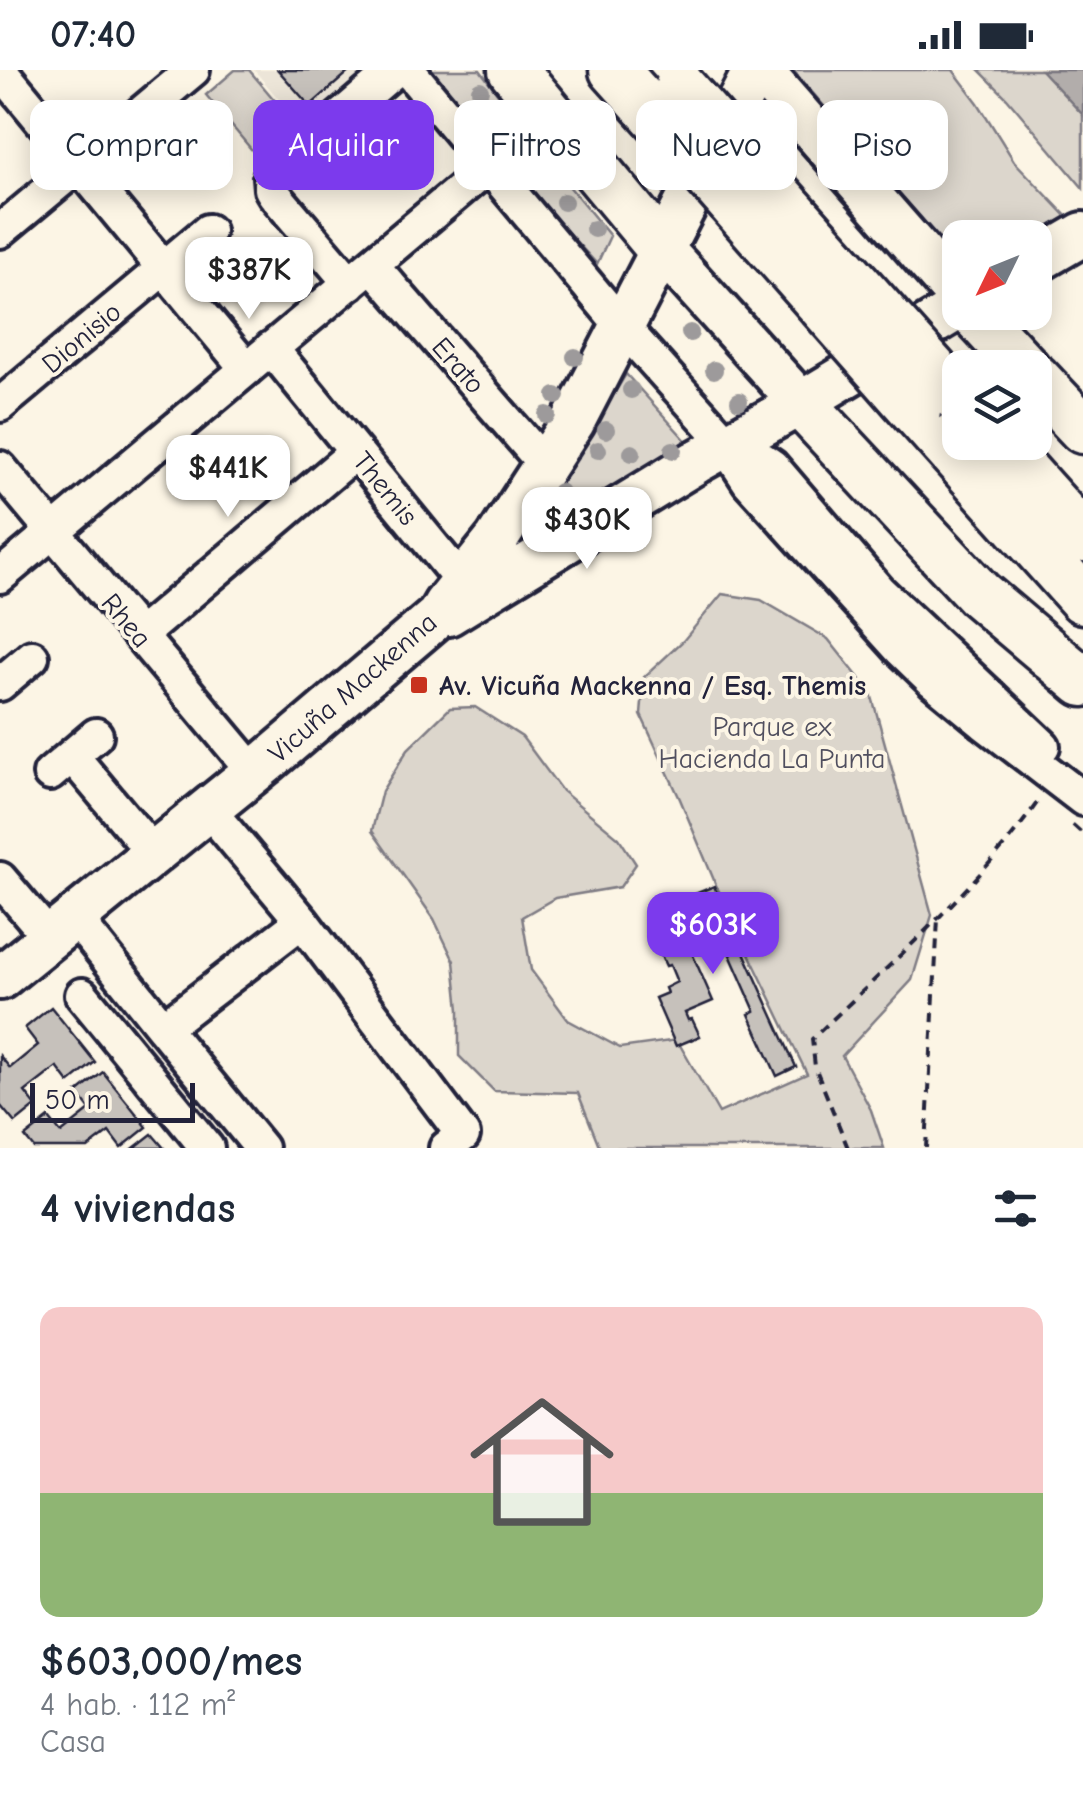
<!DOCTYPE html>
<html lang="es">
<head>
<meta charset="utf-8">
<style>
  body { margin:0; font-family:"Comic Neue",sans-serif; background:#f2f2f3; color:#1f2937; height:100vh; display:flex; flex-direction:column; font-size:38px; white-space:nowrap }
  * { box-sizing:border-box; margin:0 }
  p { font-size:32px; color:#747a83 }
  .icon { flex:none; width:55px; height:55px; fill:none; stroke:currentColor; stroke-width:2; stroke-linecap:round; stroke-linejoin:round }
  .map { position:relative; height:1078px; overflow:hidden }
  .side { display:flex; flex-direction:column; background:#fff; flex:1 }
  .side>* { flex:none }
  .hud { position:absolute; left:30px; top:30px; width:1025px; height:90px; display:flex; gap:20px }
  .needle { width:65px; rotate:227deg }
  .tools { position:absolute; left:942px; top:150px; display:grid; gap:20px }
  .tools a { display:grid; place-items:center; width:110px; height:110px; border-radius:20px; background:#fff; box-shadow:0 5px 25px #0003; font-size:50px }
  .scale { position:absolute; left:30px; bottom:25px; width:165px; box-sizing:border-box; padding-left:10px; border:5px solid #22223b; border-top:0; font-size:28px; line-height:35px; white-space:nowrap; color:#22223b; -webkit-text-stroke:8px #fcf5e5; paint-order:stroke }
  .price { position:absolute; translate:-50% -85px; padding:0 22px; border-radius:20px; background:#fff; color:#222; font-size:32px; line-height:65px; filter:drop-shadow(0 2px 5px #0008) }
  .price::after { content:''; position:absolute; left:50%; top:60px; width:30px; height:22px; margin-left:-15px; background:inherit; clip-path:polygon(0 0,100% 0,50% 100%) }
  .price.on { background:#7c3aed; color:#fff }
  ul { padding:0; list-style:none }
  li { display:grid; align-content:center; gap:20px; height:530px; padding:0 40px }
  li+li { border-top:2px solid #e0e1e3 }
  li span { display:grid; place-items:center; height:310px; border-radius:20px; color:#555 }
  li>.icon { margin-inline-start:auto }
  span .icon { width:180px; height:180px; fill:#fffc; stroke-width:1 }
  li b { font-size:42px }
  h2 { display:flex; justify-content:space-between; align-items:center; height:120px; padding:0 40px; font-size:42px }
  .pill { padding:0 35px; border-radius:20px; background:#fff; box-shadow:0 5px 25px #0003; font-size:35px; line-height:90px }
  .pill.on { background:#7c3aed; color:#fff }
  .status { display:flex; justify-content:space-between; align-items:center; height:70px; padding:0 50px; background:#fff; direction:ltr }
  .status svg { height:28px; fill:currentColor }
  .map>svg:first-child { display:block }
  .built { fill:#ece5d8 }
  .green { fill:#dcd6cc; stroke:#7f7c84; stroke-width:2.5 }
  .water { fill:#b2adab; stroke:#78757e; stroke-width:2.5 }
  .building { fill:#c6c1bb; stroke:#22223b; stroke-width:2.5 }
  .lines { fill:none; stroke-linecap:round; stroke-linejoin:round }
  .minor-casing { stroke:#22223b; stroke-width:40 }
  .major-casing { stroke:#22223b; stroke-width:50 }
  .highway-casing { stroke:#22223b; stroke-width:55 }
  .path { stroke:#22223b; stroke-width:4; stroke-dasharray:10 8; stroke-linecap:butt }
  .minor { stroke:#fcf5e5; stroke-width:32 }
  .major { stroke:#fcf5e5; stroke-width:42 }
  .highway { stroke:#fcf5e5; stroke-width:48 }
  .highway-bridge-casing { stroke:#22223b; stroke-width:55; stroke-linecap:butt }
  .highway-bridge { stroke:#fcf5e5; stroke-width:48 }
  .tree { fill:#9d9a9b }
  .poi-dot { fill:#c8321e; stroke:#fcf5e5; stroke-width:4 }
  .labels { text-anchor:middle; stroke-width:8; stroke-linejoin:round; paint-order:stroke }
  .street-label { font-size:28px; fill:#22223b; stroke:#fcf5e5 }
  .poi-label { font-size:28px; font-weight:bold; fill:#22223b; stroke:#fcf5e5; text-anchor:start }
  .park-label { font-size:28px; fill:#504f5f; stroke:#fcf5e5 }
</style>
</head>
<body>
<div class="status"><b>07:40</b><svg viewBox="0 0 49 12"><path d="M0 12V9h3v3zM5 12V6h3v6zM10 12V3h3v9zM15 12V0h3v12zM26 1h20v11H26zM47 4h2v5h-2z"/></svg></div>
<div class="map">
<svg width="1083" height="1078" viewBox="0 0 1083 1078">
  <rect width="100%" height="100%" fill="#fcf5e5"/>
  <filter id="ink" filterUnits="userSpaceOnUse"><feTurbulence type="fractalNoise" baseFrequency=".01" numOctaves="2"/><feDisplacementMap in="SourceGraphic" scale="20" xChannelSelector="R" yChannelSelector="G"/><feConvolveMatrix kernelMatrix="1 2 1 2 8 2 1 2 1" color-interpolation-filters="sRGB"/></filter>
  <g filter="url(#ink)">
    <path class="built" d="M254,0h121l-70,60z"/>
    <path class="green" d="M235,0h14l50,59 -38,32 -55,-66z
      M428,0h52l61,82 69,84 -13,28 -74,-80z
      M793,0h160l25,33 36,58 55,58 -34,19h-75v26z
      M979,0h104v118l-76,-90z
      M626,304l63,70 -159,89z
      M722,524l39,6 67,39 43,54 61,222 -20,65 -70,76 29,54 13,38h-284l-22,-55 -84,-2 -35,-35v-46l-5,-49 -20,-42 -62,-88 10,-40 26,-42 42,-41 25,-1 47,30 40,54 57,47 17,26 -16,23 -65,11 -33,19 9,53 37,50 52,28 57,-8 42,73 88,-39 -91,-189 -36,-86 -39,-84 3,-38 39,-36z"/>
    <path class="water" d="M1041,0h42v45z"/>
    <path class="building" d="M278,0h73l-41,36z
      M714,816l82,181 -19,9 -28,-62 6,-3 -32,-72 -31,14 21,48 -28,12 3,7 4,-1 8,17 -24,10 -21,-48 12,-5 -2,-5 12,-6 -7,-17 -4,1 -11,-24 39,-18 -11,-25z
      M51,937l44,55 -26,21 -12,-16 -32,25 11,14 -21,17 -15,-18v-49l10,12 28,-23 -13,-17z
      M103,1002l44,55 -26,21 -12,-16 -21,16h-54l-9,-11 24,-19 12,15 29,-23 -13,-17z
      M152,1064l12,14h-30z"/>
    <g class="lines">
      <g class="minor-casing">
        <path id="minor" d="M0,0l247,299
          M408,0l214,256 106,118 6,15 15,23 152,168 32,31 51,42 99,76
          M0,161l193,-161
          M372,195l174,201
          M350,213l-76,-89 -3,-5 -1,-12 125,-107
          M271,278l191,234
          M0,335l208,-174
          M728,374l25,9 19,13 107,125 164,155
          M0,398l254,304
          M0,506l489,-410
          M140,565l216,-183
          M0,614l32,-27
          M72,686l82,98
          M50,704l46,-39
          M0,809l50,59
          M75,848l88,110 139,-107 -94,-112
          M302,851l161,214 -17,13
          M82,925l125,153
          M163,958l98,120"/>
      </g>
      <g class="major-casing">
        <path id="major" d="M760,0l200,228
          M661,178l140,155
          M1035,192l48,-28
          M448,544l248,-152 105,-59 159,-96
          M0,908l270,-219 168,-143 7,-12 52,-65 76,-117 182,-352"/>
      </g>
      <g class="highway-casing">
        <path id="highway" d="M513,0l148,178
          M614,0l61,68
          M973,242l52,56
          M1035,308l48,51
          M801,333l178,191 104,88
          M916,342l167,187
          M998,372l85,95"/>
      </g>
      <path class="path" d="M1073,755l10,9
        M848,1078l-33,-81 -3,-28c79,-76 164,-149 227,-239
        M926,1078l12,-230"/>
      <use href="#minor" class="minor"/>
      <use href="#major" class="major"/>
      <use href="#highway" class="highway"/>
      <g class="highway-bridge-casing">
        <path id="highway-bridge" d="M680,16l280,314
          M675,68l241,274"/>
      </g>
      <use href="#highway-bridge" class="highway-bridge"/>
    </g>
    <g class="tree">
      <circle cx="480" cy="20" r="9"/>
      <circle cx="195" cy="57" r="9"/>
      <circle cx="512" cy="58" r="9"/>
      <circle cx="179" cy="70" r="9"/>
      <circle cx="528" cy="76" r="9"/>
      <circle cx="551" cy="106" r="9"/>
      <circle cx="564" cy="132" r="9"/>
      <circle cx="594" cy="159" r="9"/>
      <circle cx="690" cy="263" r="9"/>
      <circle cx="575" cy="287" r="9"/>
      <circle cx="714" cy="300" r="9"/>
      <circle cx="631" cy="320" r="9"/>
      <circle cx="556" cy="326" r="9"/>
      <circle cx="739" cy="331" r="9"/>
      <circle cx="547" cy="345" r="9"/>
      <circle cx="606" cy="360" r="9"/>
      <circle cx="598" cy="380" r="9"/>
      <circle cx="673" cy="380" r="9"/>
      <circle cx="632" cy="383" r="9"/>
      <circle cx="560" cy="422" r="9"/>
    </g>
  </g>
  <rect class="poi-dot" x="409" y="605" width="20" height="20" rx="5"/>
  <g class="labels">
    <g class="street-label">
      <text transform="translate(81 267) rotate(-40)" y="10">Dionisio</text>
      <text transform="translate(459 295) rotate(49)" y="10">Erato</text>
      <text transform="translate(386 418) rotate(51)" y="10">Themis</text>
      <text transform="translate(127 550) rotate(50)" y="10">Rhea</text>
      <text transform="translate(352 617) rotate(-41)" y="10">Vicuña Mackenna</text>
    </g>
    <g class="poi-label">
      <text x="439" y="625">Av. Vicuña Mackenna / Esq. Themis</text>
    </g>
    <g class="park-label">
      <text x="772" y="666">Parque ex<tspan x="772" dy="32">Hacienda La Punta</tspan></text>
    </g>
  </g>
</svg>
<div class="tools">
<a><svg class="needle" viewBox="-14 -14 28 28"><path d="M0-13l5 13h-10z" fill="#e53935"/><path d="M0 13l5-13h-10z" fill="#747a83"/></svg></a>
<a><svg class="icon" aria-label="layers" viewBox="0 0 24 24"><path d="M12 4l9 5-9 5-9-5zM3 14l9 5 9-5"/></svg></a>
</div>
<div class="scale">50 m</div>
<b class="price" style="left:249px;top:252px">$387K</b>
<b class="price" style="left:228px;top:450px">$441K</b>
<b class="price" style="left:587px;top:502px">$430K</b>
<b class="price on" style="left:713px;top:907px">$603K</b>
<div class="hud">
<a class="pill">Comprar</a>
<a class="pill on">Alquilar</a>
<a class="pill">Filtros</a>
<a class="pill">Nuevo</a>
<a class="pill">Piso</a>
</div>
</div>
<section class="side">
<h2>4 viviendas<svg class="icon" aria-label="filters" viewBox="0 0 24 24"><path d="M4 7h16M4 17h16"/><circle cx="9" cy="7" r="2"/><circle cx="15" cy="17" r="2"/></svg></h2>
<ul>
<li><span style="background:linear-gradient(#f6c9c9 60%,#8fb573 0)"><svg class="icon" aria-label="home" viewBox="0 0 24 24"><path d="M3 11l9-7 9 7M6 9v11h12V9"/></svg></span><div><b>$603,000/mes</b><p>4 hab. · 112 m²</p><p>Casa</p></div></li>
</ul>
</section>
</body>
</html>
